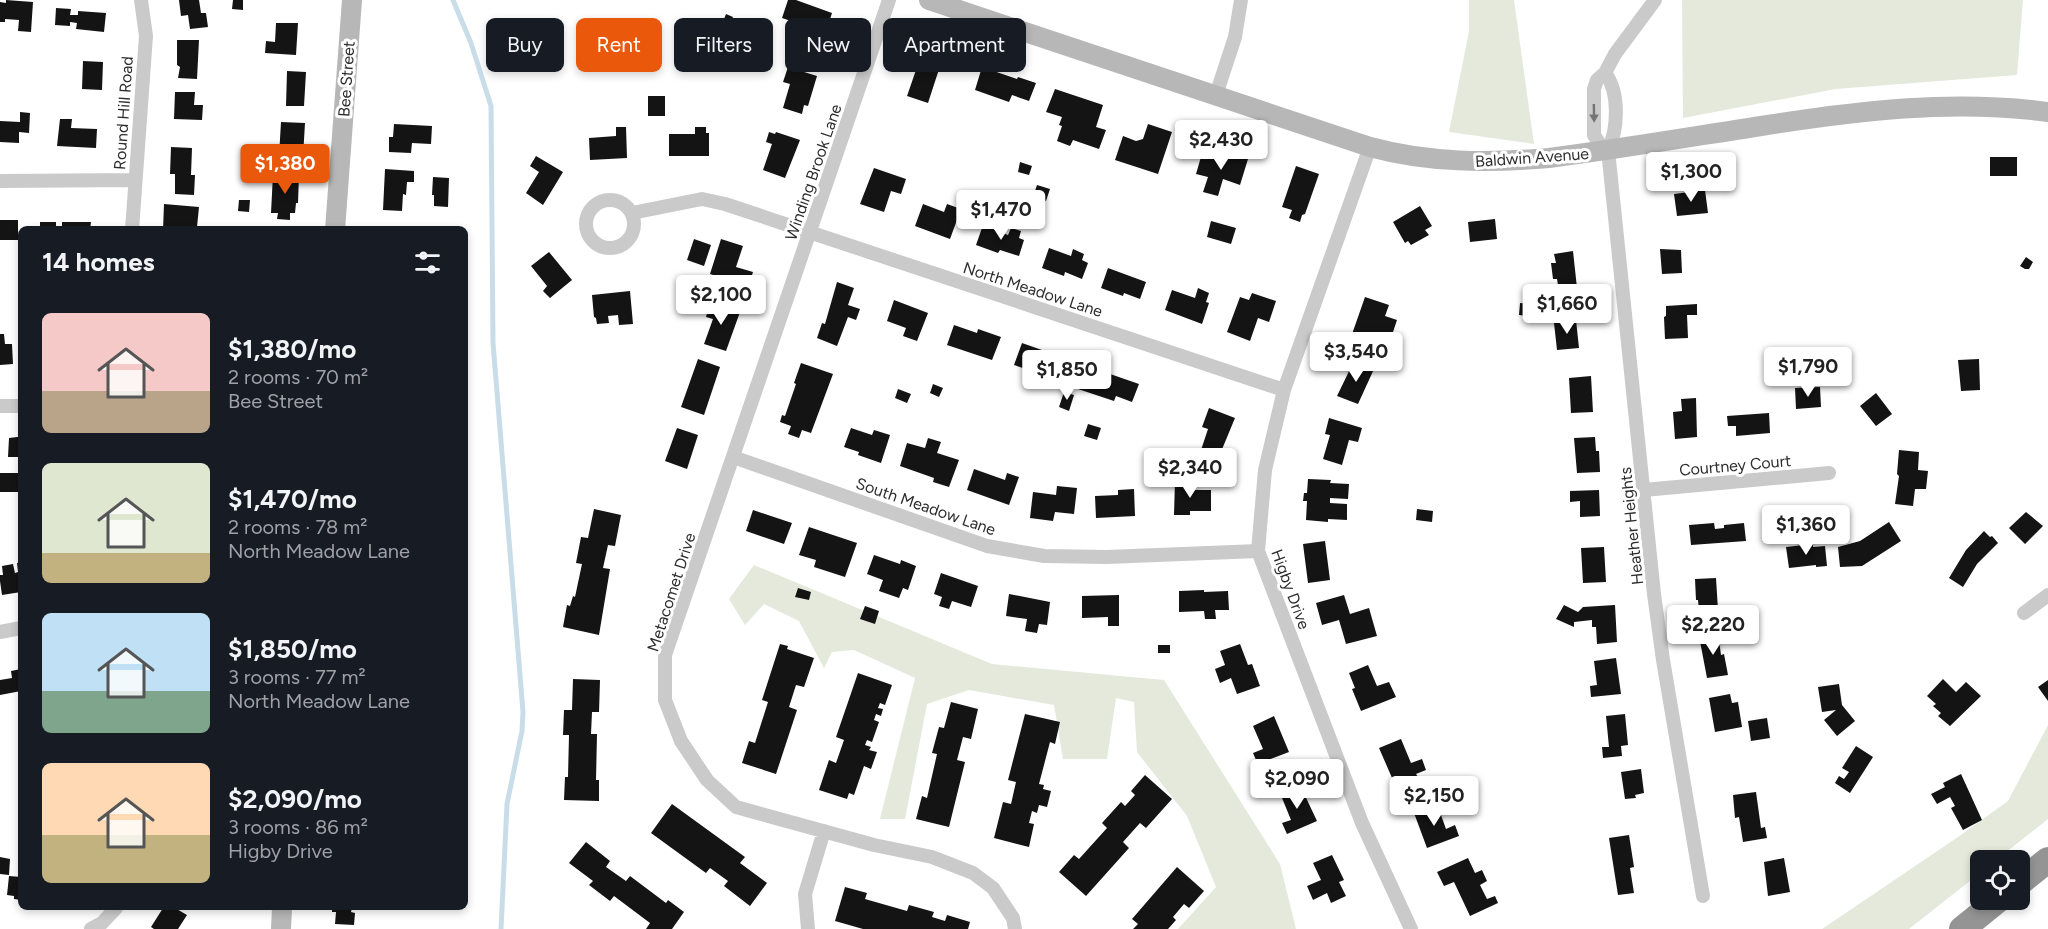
<!DOCTYPE html>
<html lang="en">
<head>
<meta charset="utf-8">
<style>
  body { margin:0; font-family:Figtree,sans-serif; background:#20242c; color:#f1f3f6; height:100vh; display:flex; flex-direction:column; font-size:22px; white-space:nowrap }
  * { box-sizing:border-box; margin:0 }
  p { font-size:20px; color:#9ea1a6 }
  .icon { flex:none; width:33px; height:33px; fill:none; stroke:currentColor; stroke-width:2; stroke-linecap:round; stroke-linejoin:round }
  .map { position:relative; flex:1; overflow:hidden }
  .side { position:absolute; left:18px; top:226px; width:450px; height:684px; display:flex; flex-direction:column; background:#171b24; border-radius:9px; box-shadow:0 3px 9px #0003 }
  .side>* { flex:none }
  .guide { position:absolute; left:486px; top:18px; width:570px; height:54px; display:flex; gap:12px }
  .fabs { position:absolute; left:1970px; top:850px; display:grid; gap:12px }
  .fabs a { display:grid; place-items:center; width:60px; height:60px; border-radius:9px; background:#171b24; box-shadow:0 3px 9px #0003; font-size:30px }
  .price { position:absolute; translate:-50% -51px; padding:0 14px; border-radius:6px; background:#fff; color:#222; font-size:20px; line-height:39px; filter:drop-shadow(0 2px 3px #0008) }
  .price::after { content:''; position:absolute; left:50%; top:36px; width:18px; height:14px; margin-left:-9px; background:inherit; clip-path:polygon(0 0,100% 0,50% 100%) }
  .price.active { background:#ea580c; color:#fff }
  ul { padding:0; list-style:none }
  li { display:flex; align-items:center; gap:18px; height:150px; padding:0 24px }
  li span { display:grid; place-items:center; flex:none; width:168px; height:120px; border-radius:9px; color:#555 }
  li>.icon { margin-inline-start:auto }
  span .icon { width:72px; height:72px; fill:#fffc; stroke-width:1 }
  li b { font-size:26px }
  h2 { display:flex; justify-content:space-between; align-items:center; height:72px; padding:0 24px; font-size:26px }
  .chip { padding:0 21px; border-radius:9px; background:#171b24; box-shadow:0 3px 9px #0003; font-size:21px; line-height:54px }
  .chip.active { background:#ea580c; color:#fff }
  .map>svg:first-child { display:block }
  .green { fill:#e4e9dc }
  .lines { fill:none; stroke-linecap:round; stroke-linejoin:round }
  .stream { stroke:#c9dde8; stroke-width:5 }
  .building { fill:#141414 }
  .street { stroke:#cacaca; stroke-width:14 }
  .secondary { stroke:#b7b7b7; stroke-width:20 }
  .highway { stroke:#949494; stroke-width:26 }
  .oneway { fill:#747474 }
  .labels { text-anchor:middle; stroke-width:6; stroke-linejoin:round; paint-order:stroke }
  .street-label { font-size:16px; fill:#2d2d2d; stroke:#fff }
</style>
</head>
<body>
<div class="map">
<svg width="2048" height="929" viewBox="0 0 2048 929">
  <rect width="100%" height="100%" fill="#fff"/>
  <path class="green" d="M1469,0h45l20,144 -85,-12 20,-101z
    M1682,0h341l-6,75 -181,14 -153,29z
    M754,565l238,99 172,16 116,184 16,65h-118l38,-42 -29,-71 -50,-64 -3,-50 -18,-4 -9,61h-44l-9,-54 -85,-15 -42,14 -22,115h-25l35,-141 -61,-28 -22,2 -8,16 -25,-47 -35,-17 -19,21 -16,-26z
    M2048,725v94l-53,42h-15v12l-71,56h-87l136,-92 50,-36z"/>
  <g class="lines">
    <path class="stream" d="M453,0l18,43 20,63 2,237 30,369 -1,19 -15,73 -6,125"/>
  </g>
  <path class="building" d="M6,0l27,2 -2,30 -13,-1 1,-11 -14,-1v3h-5v-20l6,1z
    M179,0h20l2,13h5l2,14 -18,2 -2,-14 -7,1z
    M233,0h10v10l-11,-1z
    M788,0h8l36,13 -10,31 -23,-8 4,-11 -21,-7z
    M56,8l15,1 -1,6h8v-4l28,2 -2,19 -28,-3 1,-6 -7,-1v4l-15,-1z
    M726,14l7,3 -6,13 -6,-3z
    M276,23h22l-2,32 -31,-2 1,-12 9,1z
    M177,40h22l-2,39 -19,-1 2,-11 -3,-2z
    M597,40l10,4 -2,8 -10,-3z
    M926,51l17,6 -15,46 -21,-7 9,-26 3,2z
    M83,61l20,1 -1,28 -20,-1z
    M788,67l29,9 -9,30 -4,-1 -2,9 -19,-6 7,-24 -7,-2z
    M982,67l35,12 1,-2 18,6 -7,18 -17,-6 -3,7 -34,-12z
    M287,71l19,1 -2,34h-18z
    M1055,89l48,16 -7,22 10,3 -7,19 -26,-9 -3,6 -13,-5 5,-15 -3,-1 3,-8 -16,-5z
    M175,92h20l-1,13h9l-1,15 -28,-1z
    M648,96h17v20h-17z
    M20,112l10,1 -1,20 -10,-1v11l-19,-1v-21l20,1z
    M60,119h12l-1,9 26,1 -1,19 -39,-2z
    M281,122l24,1 -2,34 -24,-1z
    M394,124l38,2 -1,18 -19,-1 -1,10 -22,-1v-15h4z
    M1148,124l24,8 -14,42 -43,-14 8,-24 13,5 7,-2z
    M616,127h10l1,31 -37,2 -1,-22 27,-2z
    M695,127h11v6h3v23h-40v-22h26z
    M769,132l6,2 1,-2 24,8 -15,38 -22,-8 9,-26 -6,-2z
    M171,147l21,1 -1,27h4l-1,20 -19,-1v-20h-5z
    M1203,150l26,8 1,-4 18,5 -8,26 -17,-6 -5,17 -15,-4 5,-15 -12,-3z
    M536,156l27,16 -20,33 -17,-12 13,-21 -9,-6z
    M1990,157h27v19h-27z
    M1020,162l12,4 -3,9 -11,-3z
    M1296,166l23,8 -14,40 -3,1 -2,7 -11,-4 3,-8 -10,-3z
    M874,168l32,11 -5,15 -10,-3 -7,21 -24,-8z
    M385,169l29,2v11h-7l-1,13 -3,-1 -1,17 -19,-1z
    M273,174l26,1 -1,28h-2l-1,10h-5v7l-13,-1 1,-6h-7z
    M433,177l16,1 -1,29 -14,-1v-11h-2z
    M1037,185l13,4 -4,12 -13,-4z
    M1705,190l3,23 -31,3 -3,-22z
    M239,200h11l-1,12 -11,-1z
    M164,204l35,3 -2,20 -11,-1v4h-23z
    M923,204l21,8 3,-8 14,5 -11,30 -35,-13z
    M1420,206l12,20 -7,4 4,5 -18,10 -3,-4 -3,2 -12,-21z
    M1495,219l2,20 -27,3 -2,-20z
    M0,220h18v20h-18z
    M1211,221l25,7 -5,16 -24,-7z
    M40,222h16v4l6,1v-5h29l-1,8h-50z
    M983,225l25,10 3,-7 10,3 -2,7 5,2 -5,16 -19,-6 -2,3 -22,-8z
    M694,239l17,6 -7,21 -17,-6z
    M721,239l22,7 -7,21 17,5 -6,19 -17,-5 2,-5 -22,-7z
    M1049,248l22,8 2,-7 11,5 -2,6 6,3 -6,16 -17,-7 -1,4 -22,-8z
    M1660,249l21,1 1,23 -20,1z
    M1573,251l4,37 -18,3 -2,-12h-4l-2,-16h5l-2,-9z
    M549,252l23,28 -22,18 -7,-7 4,-5 -16,-20z
    M2026,257l7,5 -4,7h-4l-5,-3z
    M1108,268l38,14 -6,17 -16,-6 -1,3 -22,-8z
    M837,282l17,6 -6,17 12,4 -4,11 -8,-3 -11,29 -20,-8 5,-15 3,1z
    M1198,288l11,5 -3,9 3,1 -7,21 -37,-14 7,-20 23,8z
    M630,291l3,33 -14,1 -1,-10 -10,1 1,7 -12,1 -1,-6 -2,-1 -2,-22z
    M1252,293l24,8 -7,21 -11,-4 -8,23 -23,-9 13,-35 9,3z
    M1365,297l24,8 -4,11 12,4 -8,24 -12,-4 -2,5 -24,-8z
    M894,300l34,13 -11,28 -14,-5 3,-8 -19,-7z
    M1520,303l11,1 -1,12 -11,-1z
    M718,304l22,8 -14,39 -22,-7 9,-25 -7,-2 3,-11 8,2z
    M1697,304v11h-10l1,23 -23,1 -1,-22 2,-1v-10z
    M1576,320l3,28 -22,2 -3,-27z
    M954,325l23,8 1,-4 23,8 -9,23 -45,-15z
    M0,334h4l1,10h7l1,20 -13,1z
    M1022,343l37,13 -10,27 -13,-4 2,-6 -24,-8z
    M698,359l22,8 -16,48 -23,-8z
    M1979,359l1,31 -19,1 -3,-31z
    M1354,361l20,8 -16,35 -21,-8z
    M801,363l32,11 -22,59 -9,-3 -3,8 -11,-4 3,-8 -11,-4 2,-7 3,1 11,-32 -2,-1z
    M1087,366l52,18 -7,18 -16,-6 -2,5 -36,-12z
    M1591,376l2,36 -22,1 -2,-35z
    M933,384l10,4 -4,9 -9,-4z
    M1820,387l1,20 -25,2 -1,-21z
    M898,389l13,5 -4,9 -12,-5z
    M1064,392l10,3 -5,16 -10,-4z
    M1876,393l16,21 -16,12 -16,-20z
    M1696,398l1,39 -22,2 -2,-27 9,-1 -1,-12z
    M1209,408l26,10 -17,41 -18,-6 8,-24 -6,-2z
    M1769,413l1,20 -34,3v-10h-8l-1,-10z
    M1329,418l33,10 -4,14 -9,-2 -7,25 -19,-6 7,-24 -5,-1z
    M1088,424l13,4 -4,12 -13,-4z
    M677,428l21,7 -11,34 -22,-8z
    M851,428l21,7 2,-5 16,5 -9,28 -23,-8 1,-3 -15,-5z
    M17,437h4v20h-13l1,-19z
    M1595,437l1,14h3l1,21 -23,1 -3,-35z
    M928,438l13,4 -4,11 22,7 -10,27 -16,-5 1,-4 -34,-12 7,-23 18,5z
    M1899,450l20,2 -1,18 10,1 -2,18h-11l-2,17 -18,-2 4,-28 -2,-2z
    M974,469l31,11 2,-7 12,4 -10,28 -42,-15z
    M0,473h18v19h-18z
    M1308,479l23,1 -1,3 19,1 -1,15 -18,-1v5l17,1v16l-19,-1v3l-22,-2 1,-19h-4l1,-8h3z
    M1175,480h15v10h21v21h-21v4h-16z
    M1057,486l20,2 -3,26 -19,-2 -2,9 -23,-3 3,-26 23,3z
    M1134,489l1,27 -39,2 -1,-22 23,-1v-5z
    M1599,490l1,26 -20,1v-16l-10,1v-11z
    M594,509l27,6 -6,31 -7,-1 -5,23 7,1 -11,66 -36,-8 4,-22 3,1 3,-10 2,1 7,-33 -6,-1 5,-26 7,1z
    M1417,509l16,2 -1,11 -16,-2z
    M753,510l39,13 -8,21 -38,-13z
    M2026,512l17,14 -18,18 -16,-16z
    M1889,522l12,19 -39,25 -22,1 -2,-20 22,-6z
    M1714,523l1,6 9,-1v-3l20,-2 2,18 -55,4 -2,-20z
    M809,527l48,16 -12,34 -31,-10 2,-7 -17,-5z
    M1984,531l6,6 2,-1 6,7 -21,21 -14,23 -14,-9 17,-28z
    M1325,541l5,39 -22,3 -5,-39z
    M1813,544v3l12,-1 2,20 -11,1v-2l-27,3 -3,-21z
    M1604,547l2,35 -23,1 -2,-35z
    M874,555l26,9 1,-4 15,6 -8,24 -5,-2 -4,10 -20,-7 4,-11 -16,-6z
    M21,562v30l-19,3 -2,-14v-6h3l-1,-9 11,-2 2,9 3,-1 -1,-9z
    M941,573l37,13 -7,21 -19,-6 -3,8 -10,-3 3,-9 -8,-3z
    M1716,578l2,32 -19,1 -1,-11h-2l-1,-21z
    M798,588l13,4 -2,8 -14,-3z
    M1204,590v2l24,-1 1,19h-14l1,9h-11l-1,-8 -25,1v-21z
    M1009,594l41,8 -3,23 -8,-1 -2,9 -12,-2 2,-12 -21,-3z
    M1119,595v31h-11v-9l-26,1v-22z
    M1344,595l6,19 19,-6 8,28 -31,8 -7,-24 -17,5 -6,-22z
    M1564,605l14,7 5,-5 32,-2 2,37 -20,2 -1,-17h-4v-7l-18,2v5l-18,-8z
    M865,606l14,5 -4,13 -15,-5z
    M1718,633l3,22 3,-1 4,21 -21,3 -8,-42z
    M780,644l8,2 -1,3 27,9 -10,29 -8,-2 -7,22 8,3 -21,64 -34,-11 7,-22 6,2 13,-41 -6,-2z
    M1240,644l8,21 4,-1 8,22 -23,8 -6,-16 -11,5 -5,-14 10,-4 -5,-14z
    M1158,645h12v8h-12z
    M1616,658l5,36 -30,3 -1,-11 7,-1 -3,-24z
    M1368,665l9,21 12,-4 7,15 -35,14 -9,-22 3,-1 -6,-15z
    M21,669v22l-21,4v-15l12,-2 -1,-7z
    M858,673l34,12 -7,20 -5,-2 -2,5 5,1 -2,7 -5,-2 -2,6 5,2 -7,20 -5,-2 -2,5 6,2 -2,3 8,2 -6,17 -7,-3 -10,29 -5,-2 -2,6 -28,-9 10,-30 7,3 8,-23 -8,-3z
    M573,679l27,1 -1,32h-7l-1,22h6l-1,46h3v21l-35,-1 1,-23h3l1,-42h-6l1,-25h8z
    M1943,679l13,13 10,-10 15,14 -31,30 -12,-10 3,-3 -8,-7 3,-2 -9,-8z
    M2048,680v21l-10,-14z
    M1839,684l3,21 13,16 -18,15 -13,-16 12,-10 -14,2 -4,-25z
    M1730,694l2,9 6,-1 4,25 -27,5 -6,-34z
    M951,702l27,7 -7,30 -8,-2 -6,23 8,2 -16,65 -33,-8 6,-23 5,2 10,-44 -5,-1 7,-26 5,1z
    M1025,714l35,8 -5,22 -5,-2 -11,42 5,1 -1,4 8,2 -4,16 -8,-2 -2,8 -5,-2 -3,12 5,1 -5,23 -35,-9 9,-36 8,2 5,-22 -8,-2z
    M1625,714l3,31 -7,1 1,10 -19,2 -1,-11h7l-3,-31z
    M1274,716l15,36 -21,8 1,3 -10,4 -6,-14 10,-4 -10,-23z
    M1767,718l3,20 -19,3 -3,-20z
    M1401,739l10,24 11,-4 4,11 -10,4 2,3 -22,10 -17,-39z
    M1856,746l17,11 -23,36 -15,-10 4,-7 5,3 5,-7 -7,-4z
    M1641,769l3,24 -9,2 1,3 -11,1 -4,-27z
    M1961,774l21,46 -19,10 -12,-22 4,-2 -5,-9 -13,7 -6,-10 14,-7 -2,-4z
    M1145,775l27,24 -26,29 -6,-5 -17,19 6,6 -43,48 -27,-24 15,-17 5,4 28,-31 -5,-5 19,-21 4,4 10,-11 -4,-4z
    M1300,785l17,36 -30,13 -5,-11 9,-3 -11,-27z
    M1756,792l5,36 4,-1 2,11 -24,4 -4,-25 -4,1 -2,-23z
    M672,804l73,53 -5,6 27,20 -17,23 -26,-20 4,-5 -18,-13 -4,5 -55,-40z
    M1437,804l9,25 9,-4 4,11 -32,12 -13,-35z
    M1629,835l5,32 -4,1 4,25 -16,2 -9,-57z
    M586,842l24,19 -4,6 20,14 4,-5 36,27 2,-3 16,12 -12,17h-26l4,-6 -36,-27 -4,5 -21,-16 4,-4 -24,-18z
    M1332,855l12,25 -5,2 7,14 -15,7 -4,-10 -14,7 -6,-14 14,-6 -8,-17z
    M0,857l10,2 -1,16 -9,-1z
    M1468,858l7,15 7,-3 5,11 -7,4 7,14 8,-3 3,7 -28,13 -16,-34 -10,4 -7,-14z
    M1784,858l6,34 -22,4 -4,-34z
    M1177,867l27,24 -15,17 -5,-4 -11,13 3,3 -8,9h-35l5,-5 -6,-5z
    M9,876l12,1v23l-7,-1v-3l-7,-1z
    M845,887l22,6 -2,6 42,12 2,-6 25,7 -2,5 13,4 2,-6 23,7 -2,7h-105l-28,-8z
    M163,908h12l12,7 -9,14h-24l-3,-2z
    M332,908h20l-1,4 4,1 -1,12 -19,-1 1,-12h-4z"/>
  <g class="lines">
    <path class="street" d="M889,0l-224,655v45l16,41 26,39 29,27 138,38 58,12 41,16 20,15 20,30 2,11
      M1605,73c15,19 13,57 3,77
      M1216,95l19,-58 6,-37
      M1370,147l-86,243 -19,80 -7,81 104,272 49,106
      M1608,150l46,444 9,66 40,236
      M1608,150l-9,-7 -5,-8v-46l3,-9 8,-7 10,-19 40,-54
      M0,181l135,-1
      M586 224a24 24 0 1 1 48 0a24 24 0 1 1-48 0Z
      M632,213l70,-14 23,5 559,186
      M132,230l14,-194 -5,-36
      M0,406h21
      M733,457l254,89 57,10 63,1 151,-6
      M1644,490l185,-17
      M2024,613l24,-18
      M0,632l21,-4
      M91,929l11,-6 14,-15
      M808,929l-3,-35 19,-63"/>
    <path class="secondary" d="M929,0l441,147c59,16 118,16 179,11 71,-9 141,-21 212,-32 95,-15 191,-27 287,-14
      M335,230l17,-230
      M281,929l1,-21"/>
    <path class="highway" d="M2019,883l29,-23
      M1962,929l36,-29"/>
  </g>
  <defs><path id="oneway-solid" d="M-6-.8H1V-3.2L6.5 0L1 3.2V.8H-6Z" transform="scale(1.5)"/></defs>
  <use class="oneway" href="#oneway-solid" transform="translate(1594 113) rotate(89)"/>
  <g class="labels">
    <g class="street-label">
      <text transform="translate(346 79) rotate(-86)" y="6">Bee Street</text>
      <text transform="translate(123 113) rotate(-86)" y="6">Round Hill Road</text>
      <text transform="translate(1532 157) rotate(-4)" y="6">Baldwin Avenue</text>
      <text transform="translate(813 172) rotate(-71)" y="6">Winding Brook Lane</text>
      <text transform="translate(1033 289) rotate(18)" y="6">North Meadow Lane</text>
      <text transform="translate(1735 465) rotate(-5)" y="6">Courtney Court</text>
      <text transform="translate(926 506) rotate(19)" y="6">South Meadow Lane</text>
      <text transform="translate(1631 526) rotate(-96)" y="6">Heather Heights</text>
      <text transform="translate(1291 589) rotate(70)" y="6">Higby Drive</text>
      <text transform="translate(671 592) rotate(-72)" y="6">Metacomet Drive</text>
    </g>
  </g>
</svg>
<div class="fabs">
<a><svg class="icon" aria-label="locate" viewBox="0 0 24 24"><circle cx="12" cy="12" r="6"/><path d="M12 2v4M12 18v4M2 12h4M18 12h4"/></svg></a>
</div>
<b class="price" style="left:1221px;top:171px">$2,430</b>
<b class="price active" style="left:285px;top:195px">$1,380</b>
<b class="price" style="left:1691px;top:203px">$1,300</b>
<b class="price" style="left:1001px;top:241px">$1,470</b>
<b class="price" style="left:721px;top:326px">$2,100</b>
<b class="price" style="left:1567px;top:335px">$1,660</b>
<b class="price" style="left:1356px;top:383px">$3,540</b>
<b class="price" style="left:1808px;top:398px">$1,790</b>
<b class="price" style="left:1067px;top:401px">$1,850</b>
<b class="price" style="left:1190px;top:499px">$2,340</b>
<b class="price" style="left:1806px;top:556px">$1,360</b>
<b class="price" style="left:1713px;top:656px">$2,220</b>
<b class="price" style="left:1297px;top:810px">$2,090</b>
<b class="price" style="left:1434px;top:827px">$2,150</b>
<div class="guide">
<a class="chip">Buy</a>
<a class="chip active">Rent</a>
<a class="chip">Filters</a>
<a class="chip">New</a>
<a class="chip">Apartment</a>
</div>
<section class="side">
<h2>14 homes<svg class="icon" aria-label="filters" viewBox="0 0 24 24"><path d="M4 7h16M4 17h16"/><circle cx="9" cy="7" r="2"/><circle cx="15" cy="17" r="2"/></svg></h2>
<ul>
<li><span style="background:linear-gradient(#f6c9c9 65%,#b9a48a 0)"><svg class="icon" aria-label="home" viewBox="0 0 24 24"><path d="M3 11l9-7 9 7M6 9v11h12V9"/></svg></span><div><b>$1,380/mo</b><p>2 rooms · 70 m²</p><p>Bee Street</p></div></li>
<li><span style="background:linear-gradient(#dfe7d0 75%,#c2b280 0)"><svg class="icon" aria-label="home" viewBox="0 0 24 24"><path d="M3 11l9-7 9 7M6 9v11h12V9"/></svg></span><div><b>$1,470/mo</b><p>2 rooms · 78 m²</p><p>North Meadow Lane</p></div></li>
<li><span style="background:linear-gradient(#bfe0f5 65%,#7fa58c 0)"><svg class="icon" aria-label="home" viewBox="0 0 24 24"><path d="M3 11l9-7 9 7M6 9v11h12V9"/></svg></span><div><b>$1,850/mo</b><p>3 rooms · 77 m²</p><p>North Meadow Lane</p></div></li>
<li><span style="background:linear-gradient(#ffd9b3 60%,#c2b280 0)"><svg class="icon" aria-label="home" viewBox="0 0 24 24"><path d="M3 11l9-7 9 7M6 9v11h12V9"/></svg></span><div><b>$2,090/mo</b><p>3 rooms · 86 m²</p><p>Higby Drive</p></div></li>
</ul>
</section>
</div>
</body>
</html>
